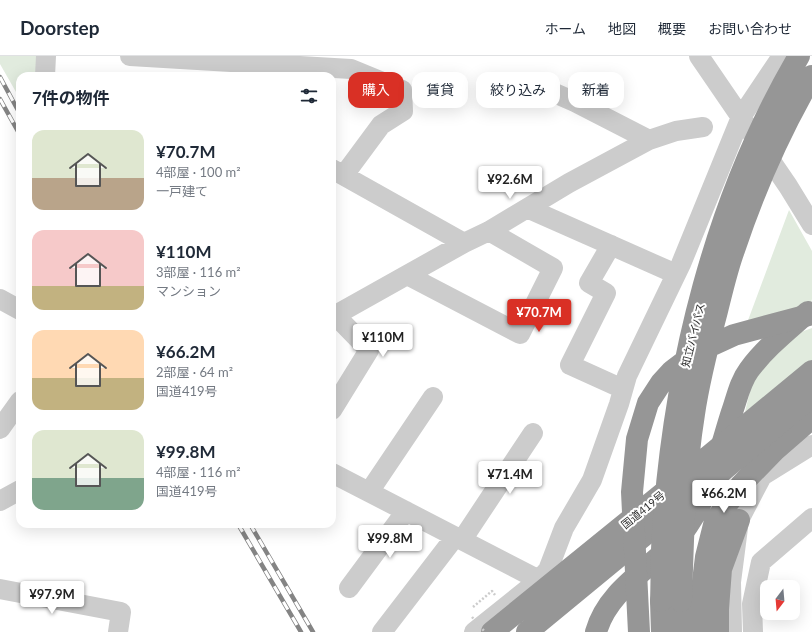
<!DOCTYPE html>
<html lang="ja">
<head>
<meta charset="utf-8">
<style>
  body { margin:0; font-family:Lato,"Noto Sans JP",sans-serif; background:#f6f6f7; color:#1f2937; height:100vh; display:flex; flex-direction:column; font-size:15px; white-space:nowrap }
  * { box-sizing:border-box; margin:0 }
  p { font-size:13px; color:#747a83 }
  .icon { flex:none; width:22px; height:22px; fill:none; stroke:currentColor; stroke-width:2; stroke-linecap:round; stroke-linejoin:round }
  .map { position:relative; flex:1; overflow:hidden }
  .panel { position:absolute; left:16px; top:16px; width:320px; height:456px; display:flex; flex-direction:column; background:#fff; border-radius:12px; box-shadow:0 4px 16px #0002 }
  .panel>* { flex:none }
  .banner { position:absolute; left:348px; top:16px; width:380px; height:36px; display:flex; gap:8px }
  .needle { width:26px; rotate:196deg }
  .buttons { position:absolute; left:760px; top:524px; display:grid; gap:8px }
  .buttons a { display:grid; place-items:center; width:40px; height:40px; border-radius:8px; background:#fff; box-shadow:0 4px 16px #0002; font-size:20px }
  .price { position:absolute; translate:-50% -34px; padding:0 9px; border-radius:4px; background:#fff; color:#222; font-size:13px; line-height:26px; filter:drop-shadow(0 1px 2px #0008) }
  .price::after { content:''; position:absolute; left:50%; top:24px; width:12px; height:9px; margin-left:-6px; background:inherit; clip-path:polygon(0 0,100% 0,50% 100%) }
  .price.on { background:#d93025; color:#fff }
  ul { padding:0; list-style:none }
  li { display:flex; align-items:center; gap:12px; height:100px; padding:0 16px }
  li span { display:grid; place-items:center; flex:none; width:112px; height:80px; border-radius:12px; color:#555 }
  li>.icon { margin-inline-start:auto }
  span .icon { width:48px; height:48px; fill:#fffc; stroke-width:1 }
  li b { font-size:17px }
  h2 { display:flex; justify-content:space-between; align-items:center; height:48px; padding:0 16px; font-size:17px }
  .chip { padding:0 14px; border-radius:12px; background:#fff; box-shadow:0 4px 16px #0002; font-size:14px; line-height:36px }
  .chip.on { background:#d93025; color:#fff }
  header { display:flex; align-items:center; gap:24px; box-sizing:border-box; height:56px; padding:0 20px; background:#fff; border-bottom:1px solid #e0e1e3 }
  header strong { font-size:19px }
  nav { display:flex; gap:22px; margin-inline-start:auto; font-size:14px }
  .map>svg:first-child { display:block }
  .green { fill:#e1ebde }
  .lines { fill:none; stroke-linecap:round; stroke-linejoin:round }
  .path { stroke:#ccc; stroke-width:2.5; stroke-dasharray:2 2; stroke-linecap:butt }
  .minor { stroke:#ccc; stroke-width:20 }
  .highway { stroke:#969696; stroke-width:22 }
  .rail-casing { stroke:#848484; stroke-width:4.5 }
  .rail { stroke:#fff; stroke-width:3; stroke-dasharray:9; stroke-linecap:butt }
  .path-bridge { stroke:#ccc; stroke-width:2.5; stroke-dasharray:2 2; stroke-linecap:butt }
  .highway-bridge { stroke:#969696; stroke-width:22 }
  .labels { text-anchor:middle; stroke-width:4; stroke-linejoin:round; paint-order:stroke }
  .street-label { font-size:11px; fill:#2f2f2f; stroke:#fff }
</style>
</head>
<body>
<header>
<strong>Doorstep</strong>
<nav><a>ホーム</a><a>地図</a><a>概要</a><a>お問い合わせ</a></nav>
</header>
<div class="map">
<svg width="812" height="576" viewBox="0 0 812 576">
  <rect width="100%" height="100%" fill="#fff"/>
  <path class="green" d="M0,0h38l-1,20h-17v23l-20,-35z
    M789,154l23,41v48l-1,4 -64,20z
    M812,272v32l-67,52 8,-34 34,-41z"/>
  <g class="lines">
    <path class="path" d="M473,551l19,-16 3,4"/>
    <path class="minor" d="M130,0l221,13 51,21 1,21 -22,14 -37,50
      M699,0l89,130 24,39
      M45,20l1,-20
      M543,32l32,14 74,38
      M332,113l132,74
      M527,152l149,66
      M611,189l-22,38 17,10 -36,72 53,24
      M407,219l113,59 33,-66 -64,-37
      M0,243l20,11
      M332,261l132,-74 25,-12 80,-48 80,-43 27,-9 27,-4
      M332,354l37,-60 -34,-35
      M0,373l20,-28
      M332,417l207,107
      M369,436l64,-95
      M0,445l20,-11
      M462,484l71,-107
      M349,532l57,-77
      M0,533l121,23 -3,20
      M382,576l73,-95
      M474,576l65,-52 9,-10 16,-42 28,-48 27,-76 8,-28 54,-112 60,-147 41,-61
      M732,576l-1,-50 8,-62 23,-44 50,-31
      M753,576l-1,-28 9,-42 51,-44"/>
    <path class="highway" d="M661,545l1,31
      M681,545l1,31
      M492,576l186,-151
      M527,576l148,-122
      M596,576c11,-39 47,-59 75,-86 8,-8 16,-19 22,-29 19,-30 28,-71 39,-105 5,-14 8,-30 17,-42 16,-22 39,-40 59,-58
      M704,576l-2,-43 4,-32 9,-36 26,-36 33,-34 38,-33
      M718,576v-23l3,-40 18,-49"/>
    <g class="rail-casing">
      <path id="rail" d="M0,21l20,37
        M0,43l20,36
        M238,468l63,108
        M250,468l63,108"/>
    </g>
    <use href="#rail" class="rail"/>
    <path class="path-bridge" d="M472,561l13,15"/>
    <path class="highway-bridge" d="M681,423l131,-108
      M679,451l133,-111
      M661,545c1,-23 0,-46 2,-69 11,-165 52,-333 136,-476
      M681,545c2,-62 3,-125 13,-187 5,-35 14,-69 23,-103 5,-20 10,-42 17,-61 20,-60 46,-119 78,-174
      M639,576l-7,-140 5,-53 11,-36 13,-20 11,-12 25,-19 37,-17 78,-21"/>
  </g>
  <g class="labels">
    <g class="street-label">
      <text transform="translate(693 279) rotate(-76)" y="4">知立バイパス</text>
      <text transform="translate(643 454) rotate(-39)" y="4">国道419号</text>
    </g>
  </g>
</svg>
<div class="buttons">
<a><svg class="needle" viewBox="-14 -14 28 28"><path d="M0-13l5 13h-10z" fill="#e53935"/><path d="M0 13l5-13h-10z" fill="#747a83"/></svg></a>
</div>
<b class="price" style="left:510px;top:144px">¥92.6M</b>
<b class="price on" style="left:539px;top:277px">¥70.7M</b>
<b class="price" style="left:383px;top:302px">¥110M</b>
<b class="price" style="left:510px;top:439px">¥71.4M</b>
<b class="price" style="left:724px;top:458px">¥66.2M</b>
<b class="price" style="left:390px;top:503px">¥99.8M</b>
<b class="price" style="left:52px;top:559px">¥97.9M</b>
<div class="banner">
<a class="chip on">購入</a>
<a class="chip">賃貸</a>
<a class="chip">絞り込み</a>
<a class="chip">新着</a>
</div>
<section class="panel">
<h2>7件の物件<svg class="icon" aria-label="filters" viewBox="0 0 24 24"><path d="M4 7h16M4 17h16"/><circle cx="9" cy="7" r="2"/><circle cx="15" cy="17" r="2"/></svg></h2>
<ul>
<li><span style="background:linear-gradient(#dfe7d0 60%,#b9a48a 0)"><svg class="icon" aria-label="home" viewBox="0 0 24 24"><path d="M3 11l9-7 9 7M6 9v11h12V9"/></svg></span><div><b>¥70.7M</b><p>4部屋 · 100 m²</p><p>一戸建て</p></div></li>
<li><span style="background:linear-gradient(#f6c9c9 70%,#c2b280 0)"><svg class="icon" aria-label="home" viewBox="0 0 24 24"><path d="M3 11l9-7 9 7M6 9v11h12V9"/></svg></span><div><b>¥110M</b><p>3部屋 · 116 m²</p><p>マンション</p></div></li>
<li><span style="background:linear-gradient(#ffd9b3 60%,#c2b280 0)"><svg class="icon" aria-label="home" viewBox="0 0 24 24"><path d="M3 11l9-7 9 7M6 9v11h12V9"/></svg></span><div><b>¥66.2M</b><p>2部屋 · 64 m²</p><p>国道419号</p></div></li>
<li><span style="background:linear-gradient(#dfe7d0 60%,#7fa58c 0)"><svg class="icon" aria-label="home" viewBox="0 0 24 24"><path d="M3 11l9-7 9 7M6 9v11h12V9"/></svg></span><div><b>¥99.8M</b><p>4部屋 · 116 m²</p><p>国道419号</p></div></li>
</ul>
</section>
</div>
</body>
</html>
